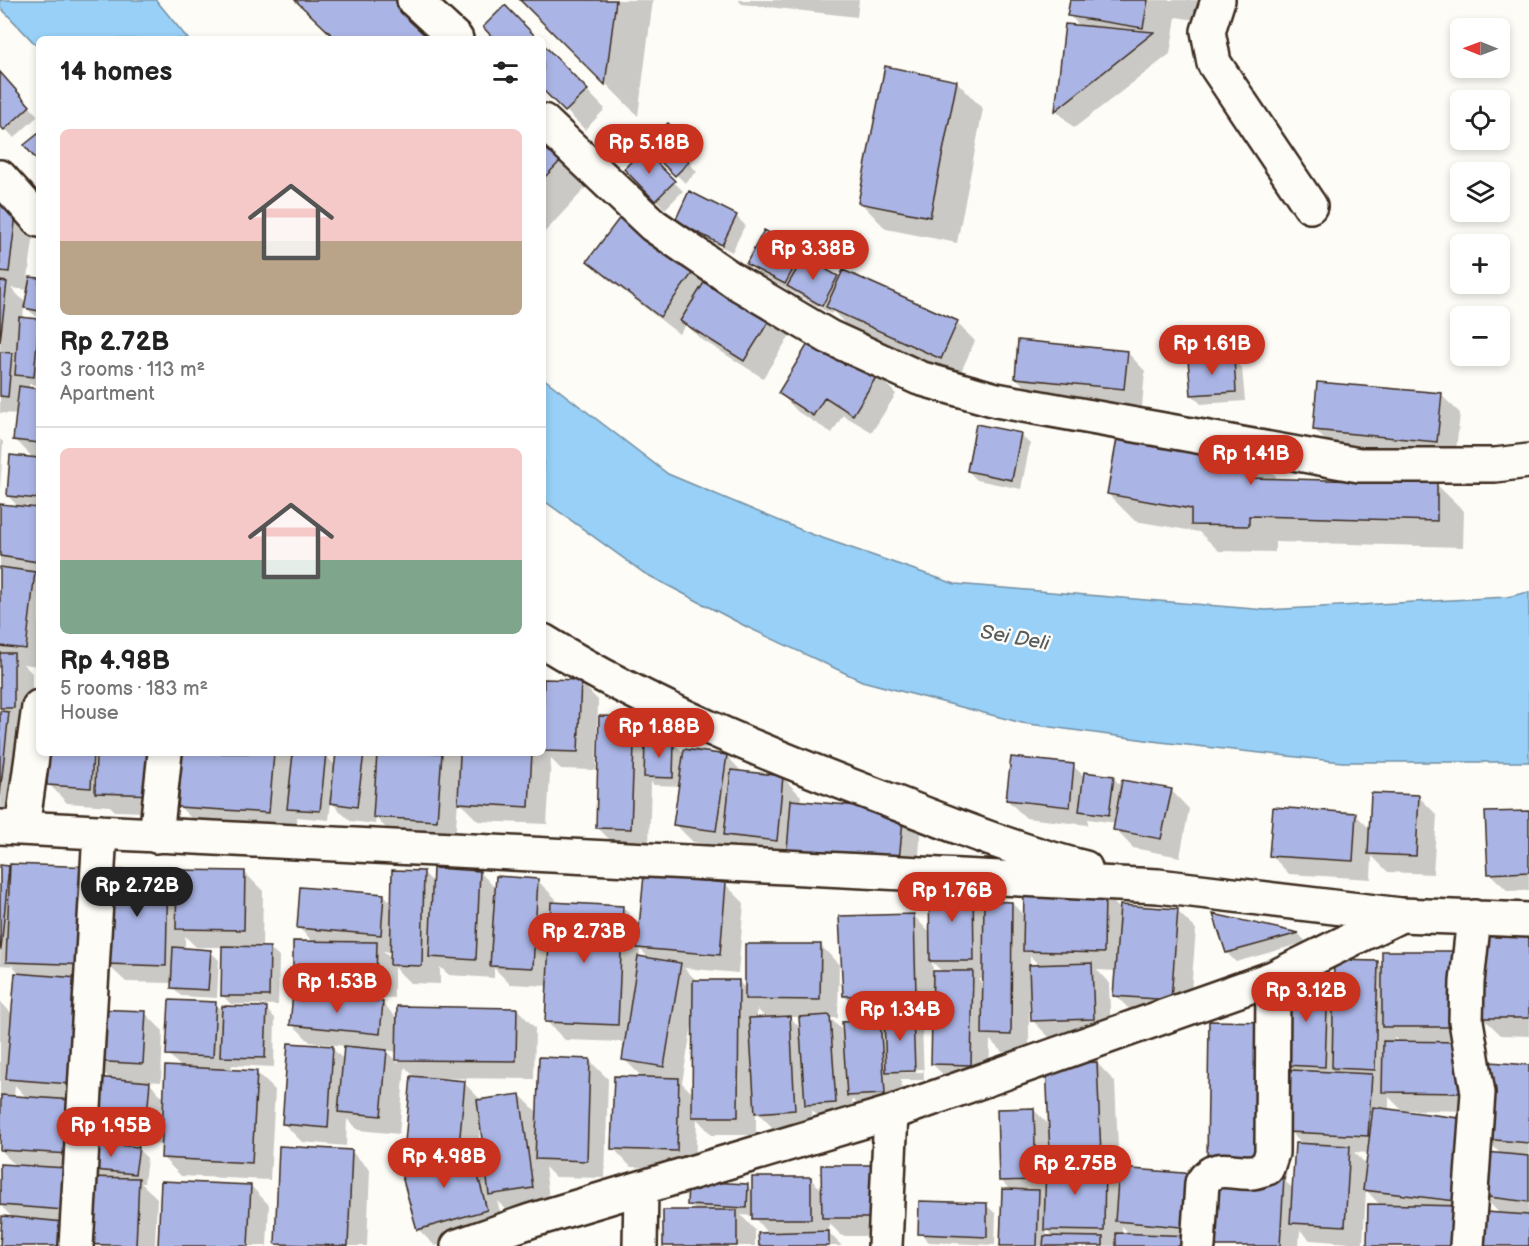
<!DOCTYPE html>
<html lang="en">
<head>
<meta charset="utf-8">
<style>
  body { margin:0; font-family:"Balsamiq Sans",sans-serif; background:#f6f6f6; color:#222; height:100vh; display:flex; flex-direction:column; font-size:22px; white-space:nowrap }
  * { box-sizing:border-box; margin:0 }
  p { font-size:20px; color:#767676 }
  .icon { flex:none; width:33px; height:33px; fill:none; stroke:currentColor; stroke-width:2; stroke-linecap:round; stroke-linejoin:round }
  .map { position:relative; flex:1; overflow:hidden }
  .panel { position:absolute; left:36px; top:36px; width:510px; height:720px; display:flex; flex-direction:column; background:#fff; border-radius:9px; box-shadow:0 3px 9px #0003 }
  .panel>* { flex:none }
  .needle { width:39px; rotate:271deg }
  .controls { position:absolute; left:1450px; top:18px; display:grid; gap:12px }
  .controls a { display:grid; place-items:center; width:60px; height:60px; border-radius:9px; background:#fff; box-shadow:0 3px 9px #0003; font-size:30px }
  .price { position:absolute; translate:-50% -51px; padding:0 14px; border-radius:21px; background:#c8321e; color:#fff; font-size:20px; line-height:39px; filter:drop-shadow(0 2px 3px #0008) }
  .price::after { content:''; position:absolute; left:50%; top:36px; width:18px; height:14px; margin-left:-9px; background:inherit; clip-path:polygon(0 0,100% 0,50% 100%) }
  .price.on { background:#222; color:#fff }
  ul { padding:0; list-style:none }
  li { display:grid; align-content:center; gap:12px; height:318px; padding:0 24px }
  li+li { border-top:2px solid #e0e0e0 }
  li span { display:grid; place-items:center; height:186px; border-radius:9px; color:#555 }
  li>.icon { margin-inline-start:auto }
  span .icon { width:108px; height:108px; fill:#fffc; stroke-width:1 }
  li b { font-size:26px }
  h2 { display:flex; justify-content:space-between; align-items:center; height:72px; padding:0 24px; font-size:26px }
  .map>svg:first-child { display:block }
  .water { fill:#98d0f7; stroke:#738ea0; stroke-width:1.5 }
  .shadow { fill:#0003; fill-rule:evenodd }
  .building { fill:#abb5e5; stroke:#3b2a1e; stroke-width:1.5 }
  .lines { fill:none; stroke-linecap:round; stroke-linejoin:round }
  .minor-casing { stroke:#3b2a1e; stroke-width:38 }
  .minor { stroke:#fdfcf7; stroke-width:33 }
  .labels { text-anchor:middle; stroke-width:5; stroke-linejoin:round; paint-order:stroke }
  .water-label { font-size:20px; font-style:italic; fill:#575c5f; stroke:#fdfcf7 }
</style>
</head>
<body>
<div class="map">
<svg width="1529" height="1246" viewBox="0 0 1529 1246">
  <rect width="100%" height="100%" fill="#fdfcf7"/>
  <filter id="ink" filterUnits="userSpaceOnUse"><feTurbulence type="fractalNoise" baseFrequency=".0167" numOctaves="2"/><feDisplacementMap in="SourceGraphic" scale="12" xChannelSelector="R" yChannelSelector="G"/><feConvolveMatrix kernelMatrix="1 2 1 2 8 2 1 2 1" color-interpolation-filters="sRGB"/></filter>
  <g filter="url(#ink)">
    <path class="water" d="M0,0h156l32,39h-149v9l-39,-41z
      M543,378l125,96 143,60 144,50 311,26 241,-13 22,-5v170h-187l-182,-20 -138,-19 -160,-42 -115,-54 -103,-54 -101,-73z"/>
    <path class="shadow" d="M522,0h131l-15,116z
      M738,0h121l-2,17 -115,-13z
      M1071,0h145l-3,23 -37,-6 -6,37 -96,74 -18,-18 11,-84 14,1 -12,-12z
      M543,45l62,64 -20,21 -42,-43z
      M0,73l38,43 -24,22 -14,-15z
      M957,82l26,27 -26,134 -71,-14 -26,-27z
      M668,125l29,30 -7,9 7,8 -12,11 -38,-37z
      M543,132l50,48 -50,54z
      M643,151l40,40 -18,18 -39,-40z
      M0,205l35,21 -7,52 11,2v38l-15,-11 -1,12 16,2v64l-10,-1v5l10,1v117l-14,-2 -1,3 15,2v156l-16,-2 9,9v52l-15,97 -17,-2v-251l5,1 -5,-5v-60l20,3 -12,-12 26,-37 -19,-20 3,-25 -18,-1zM11,288l18,2 -3,13z
      M625,214l167,118 -29,46 -62,-39 -15,-14 -7,9 -71,-55 -19,-18z
      M736,216l9,9 -13,27 -46,-23 -9,-9z
      M802,252l8,10 30,18 117,43 18,18 -16,35 -113,-51 -13,-14 -2,3 -74,-42 -9,-9z
      M1127,352l18,19 -3,36 -107,-11 -19,-18z
      M1233,359l9,9 3,33 -44,3 -9,-9z
      M877,375l19,19 -24,38 -29,-17 -11,18 -34,-21 -18,-19z
      M1441,395l19,18 -5,47 -122,-12 -19,-19z
      M1021,435l9,9 -9,45 -44,-9 -9,-9z
      M0,439l3,3 -3,49z
      M1249,449l27,27v4l161,5 27,26 -1,36 -188,-5v10l-56,-1 -20,-19 -64,-11 -27,-27z
      M545,681l35,1 18,18 -2,70 -35,-1 -10,-10 -4,65 -69,-3 -20,-20 -3,38 -62,-4 -17,-17 -1,6 -25,-3 -19,-19 -2,18 -32,-3 -1,22 -90,-6 -27,-27 4,-53h126l16,2 11,11 2,-13h205z
      M634,718l19,19 -1,5 22,1 11,11 42,2 16,17 40,5 18,18 -1,7 103,8 18,19 -4,49 -173,-26 -9,-9 -1,4 -41,-6 -18,-18 5,-38 -26,-1 -3,-3 -2,65 -33,-1 -19,-19z
      M51,753h128l-3,60 -61,-2 -5,-5 -43,-3 -18,-19z
      M1073,766l12,11 28,1 10,9 48,3 18,19 -9,48 -47,-9 -18,-19 1,-6 -28,-4v6l-62,-7 -19,-18z
      M1418,796l19,19 -4,59 -45,-2 -16,-16 -1,23 -82,-5 -18,-19 85,-40 15,15z
      M1529,812v78l-21,1 -19,-18z
      M0,866l11,5 98,12 58,-11 12,11 66,-10 18,18 -1,57h7l10,9 -1,48 -47,-1 -9,-9 1,-48h-27l-11,-11v14l25,1 9,9 -2,38 -36,-2 -9,-9v-4l-46,-1 -17,-16v17l-28,-1 14,28 50,3 18,18 -2,51 -14,-1 18,18 17,-31 -14,-14 47,-50 8,8 43,-3 9,9 -1,49 -42,-2 -1,6 25,1 19,18 -5,90 -89,-4 -19,-19 1,-12 -51,-5 -20,-20 -2,24 48,5 9,9 -3,25h-3l16,15 -2,48h-154l13,-27 -14,-14v-16l16,-23 -16,-16v-149l13,14 8,-40 -8,-9 -13,-1zM91,1060l20,20 -38,21zM15,1085l12,13 -13,-1z
      M423,872l11,11 46,-11 16,17 41,-9 19,19 -1,5 67,3 19,18 84,-41 19,19 -6,70 -54,-5 13,13h41l8,8 75,-43 18,18 -1,54h-8l14,14 35,-11 7,6 -1,-14 -22,1 -19,-18 69,-81 18,19 42,-48 16,17h23l13,14 79,-24 17,17 56,1 19,18 -7,88 -56,-4 -18,-18 2,-24 -20,-1 12,13 2,54 -60,2 -18,-18 -1,-19h-3v51l-27,-1 -12,-12 -1,43 -38,-1 -19,-18 1,-52h-22l11,12 2,56h-23l2,32 -36,2 -15,-15 2,22 -30,2 -12,-13 1,18 -38,2 -19,-19v24h-44l-15,-16 -2,49 -64,-1 -18,-19 30,-70 -19,-19 2,-17 -61,-2 -18,-18 2,-36 -39,-2 -16,-16v10l-45,-3 -9,-8v17l-30,-1 -16,-16v31l-50,-1v3l39,4 15,15 119,-10 18,19 -1,51 -93,-1v2l23,3 18,18 38,-6 19,19 51,-53 18,18 -3,99 -50,-1 -10,-10 5,39 -41,6 -12,-11 8,27 -70,18 -17,-17 17,-68 -10,-1 -19,-19 10,-63 -11,-11 -6,67 -41,-4 -11,-11 -1,27 -44,-4 -18,-18 48,-76 12,12 1,-14 -35,-4 -18,-18 20,-28 -18,-18 20,-35 -16,-16 86,-32 9,9zM640,949l11,11 -12,-2zM383,951l9,1v8zM1030,956l10,10 -10,1zM932,962l11,10h-10zM978,979h6v6zM757,1009l9,9 -9,1zM790,1017h11v12zM692,1025h2l-1,69 -11,-11zM385,1050l13,2v11zM923,1069v3l-23,1v-3zM480,1125l7,43 -10,-10z
      M1215,917l84,17 7,8 -70,20 -9,-9z
      M1529,939v97l-28,-1 -19,-18 1,94 -79,-1v2l69,9 56,-55v180h-161l13,-40 -15,-16 -3,54 -53,-4 -10,-10 -1,16h-298l10,-55 -10,-11 33,-70 16,16 47,-63 18,19 4,87 76,7 18,18 58,-171 56,-41 8,8 42,-28 6,6zM1394,1037l6,6h-6zM1289,1069l3,3 -1,35h-3zM1389,1097l15,15 -15,-2zM1287,1129l16,16 -9,45 -8,-8zM1491,1144l11,11 -12,-1zM1354,1152l15,1 -1,13zM1485,1198l16,17 -19,4zM1122,1226l9,9h-9zM1047,1230l7,8h-8z
      M351,1151l19,19 -3,76h-87l-4,-3z
      M823,1166l76,70h-57l-13,-13v10l13,13h-82l8,-12 -15,-18 -12,-1 14,15v16h-91l32,-35 -7,-7 58,-19 6,6 57,-13 13,13z
      M251,1186l18,19 -2,41h-108z
      M986,1205l10,9 -1,31 -66,-3 -9,-9z"/>
    <path class="building" d="M295,0h110l42,39h-111z
      M520,0h96l-11,85z
      M1070,0h78l-5,28 -76,-12z
      M505,5l33,34h-44l-11,-12z
      M1065,24l89,8 -99,79z
      M543,44l45,46 -23,22 -22,-22z
      M885,66l72,15 -27,136 -72,-14z
      M0,72l30,34 -26,24 -4,-4z
      M668,123l22,22 -8,9 7,8 -14,14 -30,-30z
      M543,130l25,23 -25,26z
      M39,133v30l-15,-18z
      M643,149l32,32 -20,20 -31,-32z
      M689,191l48,24 -15,30 -47,-24z
      M0,204l17,2 -8,66 -9,-1z
      M624,212l73,55 -37,50 -73,-56z
      M764,230l39,21 -18,33 -39,-20z
      M804,257l34,19 -16,30 -35,-20z
      M843,270l115,51 -17,38 -115,-52z
      M710,273l64,40 -30,48 -64,-40z
      M30,277l9,1v33l-15,-3z
      M0,281l7,1 -7,60z
      M19,317l20,2 -5,58 -19,-2z
      M814,334l64,40 -25,41 -28,-18 -12,19 -35,-23z
      M1018,340l110,11 -4,38 -109,-11z
      M0,352l12,1 -4,44 -8,-1z
      M1234,357l2,35 -45,3 -3,-35z
      M1317,382l125,11 -5,49 -124,-12z
      M19,386l20,3v54l-26,-3z
      M976,424l45,9 -9,47 -45,-9z
      M1118,433l132,14v31l187,5v38l-188,-5v10l-58,-1v-16l-84,-15z
      M10,455l29,3v41l-32,-3z
      M0,504l39,4 -1,54 -38,-6z
      M0,567l35,5 -9,77 -26,-3z
      M0,653h14v55h-14z
      M544,679l37,1 -3,72 -35,-1z
      M0,711l9,1 -9,83z
      M599,716l36,1 -4,112 -35,-1z
      M645,740l29,2 -1,36 -29,-1z
      M684,749l43,6 -11,76 -43,-6z
      M49,753h44l-2,35 -44,-3z
      M96,753h64l-2,42 -63,-2z
      M182,753h92l-5,60 -91,-6z
      M293,753h33l-6,58 -33,-2z
      M336,753h28l-7,54 -27,-4z
      M377,753h65l-5,68 -64,-4z
      M460,753h72l-3,54 -71,-4z
      M1011,757l63,7 -4,43 -64,-7z
      M731,770l52,6 -6,65 -53,-6z
      M1084,772l30,4 -5,39 -30,-4z
      M1122,780l50,9 -11,50 -48,-9z
      M1371,793l48,2 -3,61 -48,-2z
      M791,800l113,10 -5,51 -112,-10z
      M1273,807l83,6 -3,48 -84,-5z
      M1529,811v61l-41,2 -3,-62z
      M10,864l85,3 -4,98 -85,-3z
      M0,865l9,1 -8,83h-1z
      M433,868l47,3 -4,89 -47,-3z
      M108,870l60,1 -2,95 -60,-2z
      M177,870l68,1 -1,59 -68,-1z
      M392,870l32,1 -2,95 -32,-1z
      M644,875l82,8 -6,72 -83,-7z
      M496,876l42,3 -5,89 -43,-2z
      M929,885h44l1,76h-44z
      M300,887l84,7 -3,41 -84,-7z
      M1024,890l81,2 -1,61 -81,-2z
      M984,901l28,1 -1,133 -29,-1z
      M551,902l72,4 -5,119 -73,-3z
      M1120,905l58,4 -7,91 -58,-4z
      M914,914l2,80 -73,2 -4,-80z
      M1213,914l86,19 -73,20z
      M1482,936l47,1v81h-48z
      M293,941l84,1 -1,38 -83,-1z
      M745,944h76l-1,56 -75,-1z
      M222,946l48,1 -1,49h-48z
      M173,947l38,3 -3,40 -37,-2z
      M1382,951h82v76h-82z
      M638,956l43,7 -17,104 -42,-7z
      M1334,960l44,1 -3,109 -43,-2z
      M1092,963l2,56 -63,2 -2,-56z
      M933,971h40l-2,94 -40,-1z
      M15,973l63,5 -8,106 -64,-5z
      M1287,979l41,2 -3,86 -42,-2z
      M693,980h46l-1,137h-46z
      M293,993l90,9 -3,32 -90,-9z
      M169,1000l47,2 -3,55 -47,-2z
      M222,1006l45,1 -2,51 -45,-1z
      M397,1006l120,2 -1,53 -120,-1z
      M93,1009l53,2 -3,53 -52,-3z
      M913,1013l2,58 -29,1 -2,-58z
      M830,1015l6,88 -31,2 -6,-88z
      M790,1016l5,94 -40,3 -6,-95z
      M880,1019l5,75 -38,2 -5,-74z
      M1209,1021l63,1 -4,141 -61,-2z
      M1383,1041l83,1 -1,51 -83,-1z
      M288,1043l45,3 -5,82 -46,-4z
      M344,1046l43,4 -6,66 -43,-4z
      M539,1057l51,2 -3,102 -52,-2z
      M1097,1062l4,93 -51,1 -4,-92z
      M1490,1062l39,3v78l-45,-4z
      M165,1066l92,5 -5,92 -91,-5z
      M1291,1070l81,4 -4,62 -80,-4z
      M411,1076l54,5 -6,66 -54,-5z
      M614,1076l65,2 -2,73 -66,-2z
      M96,1077l54,5 -4,45 -54,-4z
      M520,1094l13,94 -44,7 -12,-95z
      M1,1095l73,5 -3,54 -71,-4z
      M1373,1107l101,13 -10,82 -101,-12z
      M1034,1108l2,72 -37,1 -2,-72z
      M87,1142l52,5 -4,27 -51,-5z
      M1295,1143l55,3 -5,80 -55,-3z
      M279,1146l73,4 -4,96 -73,-2z
      M471,1149l16,61 -70,20 -17,-61z
      M1486,1152l43,4v46l-48,-6z
      M1046,1161l59,1 -1,69 -60,-1z
      M0,1164l67,4 -3,42 -64,-5z
      M821,1165h60v53h-59z
      M1119,1168l77,6 -4,54 -77,-7z
      M1213,1174l71,3 -4,69h-72z
      M83,1177l56,1 -3,68 -55,-2z
      M752,1177h59v42h-59z
      M161,1181l90,4 -3,61h-90z
      M688,1181l60,3 -1,24 -60,-3z
      M1002,1189l37,1 -2,56h-37z
      M919,1201l68,2v34l-69,-3z
      M1368,1204l98,2 -1,40h-98z
      M663,1210h74v36h-74z
      M1485,1212l44,3v31h-46z
      M2,1216l62,6 -2,24h-62z
      M829,1231v15h-70l-1,-13z
      M1116,1233l77,3v10h-77z
      M1044,1236l59,1v9h-60z"/>
    <g class="lines">
      <g class="minor-casing">
        <path id="minor" d="M414,0l42,39
          M1218,0l-10,31 6,32 96,143
          M543,121l110,104 83,57 93,55 90,41 77,22 363,65h136l34,-4
          M0,177l39,43
          M543,641c109,67 228,115 348,160 64,25 127,50 194,67
          M0,827l1158,59 243,29 128,5
          M22,828l17,-121
          M156,836l9,-83
          M76,1246l24,-414
          M458,1246l72,-25 361,-108 382,-135 128,-63
          M640,1246l1,-56
          M885,1246l6,-133
          M1198,1246l4,-63c13,-21 31,-9 50,-11 5,0 10,-3 15,-4l5,-15 1,-175
          M1467,1246l11,-153 -12,-72 1,-39 7,-65"/>
      </g>
      <use href="#minor" class="minor"/>
    </g>
  </g>
  <g class="labels">
    <g class="water-label">
      <text transform="translate(1015 637) rotate(10)" y="7">Sei Deli</text>
    </g>
  </g>
</svg>
<div class="controls">
<a><svg class="needle" viewBox="-14 -14 28 28"><path d="M0-13l5 13h-10z" fill="#e53935"/><path d="M0 13l5-13h-10z" fill="#767676"/></svg></a>
<a><svg class="icon" aria-label="locate" viewBox="0 0 24 24"><circle cx="12" cy="12" r="6"/><path d="M12 2v4M12 18v4M2 12h4M18 12h4"/></svg></a>
<a><svg class="icon" aria-label="layers" viewBox="0 0 24 24"><path d="M12 4l9 5-9 5-9-5zM3 14l9 5 9-5"/></svg></a>
<a>+</a>
<a>−</a>
</div>
<b class="price" style="left:649px;top:175px">Rp 5.18B</b>
<b class="price" style="left:813px;top:281px">Rp 3.38B</b>
<b class="price" style="left:1212px;top:376px">Rp 1.61B</b>
<b class="price" style="left:1251px;top:486px">Rp 1.41B</b>
<b class="price" style="left:659px;top:759px">Rp 1.88B</b>
<b class="price on" style="left:137px;top:918px">Rp 2.72B</b>
<b class="price" style="left:952px;top:923px">Rp 1.76B</b>
<b class="price" style="left:584px;top:964px">Rp 2.73B</b>
<b class="price" style="left:337px;top:1014px">Rp 1.53B</b>
<b class="price" style="left:1306px;top:1023px">Rp 3.12B</b>
<b class="price" style="left:900px;top:1042px">Rp 1.34B</b>
<b class="price" style="left:111px;top:1158px">Rp 1.95B</b>
<b class="price" style="left:444px;top:1189px">Rp 4.98B</b>
<b class="price" style="left:1075px;top:1196px">Rp 2.75B</b>
<section class="panel">
<h2>14 homes<svg class="icon" aria-label="filters" viewBox="0 0 24 24"><path d="M4 7h16M4 17h16"/><circle cx="9" cy="7" r="2"/><circle cx="15" cy="17" r="2"/></svg></h2>
<ul>
<li><span style="background:linear-gradient(#f6c9c9 60%,#b9a48a 0)"><svg class="icon" aria-label="home" viewBox="0 0 24 24"><path d="M3 11l9-7 9 7M6 9v11h12V9"/></svg></span><div><b>Rp 2.72B</b><p>3 rooms · 113 m²</p><p>Apartment</p></div></li>
<li><span style="background:linear-gradient(#f6c9c9 60%,#7fa58c 0)"><svg class="icon" aria-label="home" viewBox="0 0 24 24"><path d="M3 11l9-7 9 7M6 9v11h12V9"/></svg></span><div><b>Rp 4.98B</b><p>5 rooms · 183 m²</p><p>House</p></div></li>
</ul>
</section>
</div>
</body>
</html>
